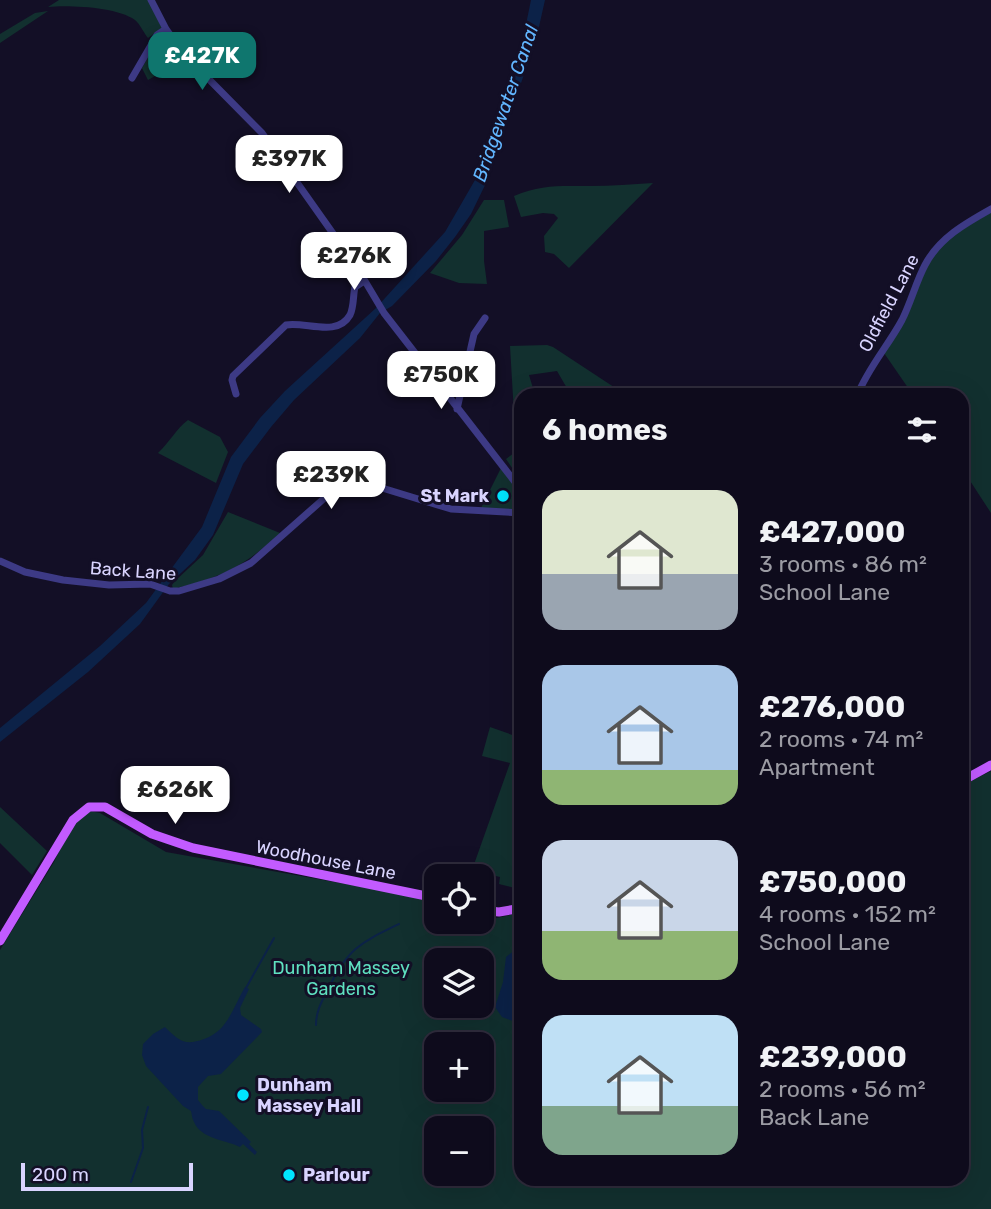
<!DOCTYPE html>
<html lang="en">
<head>
<meta charset="utf-8">
<style>
  body { margin:0; font-family:Rubik,sans-serif; background:#171425; color:#f1f3f6; height:100vh; display:flex; flex-direction:column; font-size:26px; white-space:nowrap }
  * { box-sizing:border-box; margin:0 }
  p { font-size:23px; color:#9b9ba3 }
  .icon { flex:none; width:38px; height:38px; fill:none; stroke:currentColor; stroke-width:2; stroke-linecap:round; stroke-linejoin:round }
  .map { position:relative; flex:1; overflow:hidden }
  .side { position:absolute; left:514px; top:388px; width:455px; height:798px; display:flex; flex-direction:column; background:#0e0b1c; border-radius:21px; box-shadow:0 7px 28px #0002,0 0 0 2px #2e2b3b }
  .side>* { flex:none }
  .tools { position:absolute; left:424px; top:864px; display:grid; gap:14px }
  .tools a { display:grid; place-items:center; width:70px; height:70px; border-radius:14px; background:#0e0b1c; box-shadow:0 7px 28px #0002,0 0 0 2px #2e2b3b; font-size:35px }
  .scale { position:absolute; left:21px; bottom:18px; width:172px; box-sizing:border-box; padding-left:7px; border:4px solid #d9d4ff; border-top:0; font-size:19px; line-height:24px; white-space:nowrap; color:#d9d4ff; -webkit-text-stroke:5px #130f26; paint-order:stroke }
  .price { position:absolute; translate:-50% -60px; padding:0 16px; border-radius:14px; background:#fff; color:#222; font-size:23px; line-height:46px; filter:drop-shadow(0 2px 4px #0008) }
  .price::after { content:''; position:absolute; left:50%; top:42px; width:21px; height:16px; margin-left:-10px; background:inherit; clip-path:polygon(0 0,100% 0,50% 100%) }
  .price.on { background:#0f766e; color:#fff }
  ul { padding:0; list-style:none }
  li { display:flex; align-items:center; gap:21px; height:175px; padding:0 28px }
  li span { display:grid; place-items:center; flex:none; width:196px; height:140px; border-radius:21px; color:#555 }
  li>.icon { margin-inline-start:auto }
  span .icon { width:84px; height:84px; fill:#fffc; stroke-width:1 }
  li b { font-size:30px }
  h2 { display:flex; justify-content:space-between; align-items:center; height:84px; padding:0 28px; font-size:30px }
  .map>svg:first-child { display:block }
  .green { fill:#12302f; fill-rule:evenodd }
  .water { fill:#0c2248 }
  .lines { fill:none; stroke-linecap:round; stroke-linejoin:round }
  .stream { stroke:#0c2248; stroke-width:2 }
  .minor { stroke:#3d3a85; stroke-width:7 }
  .major { stroke:#c25bff; stroke-width:9 }
  .poi-dot { fill:#00e5ff; stroke:#130f26; stroke-width:2.5 }
  .labels { text-anchor:middle; stroke-width:6; stroke-linejoin:round; paint-order:stroke }
  .street-label { font-size:18px; fill:#d9d4ff; stroke:#130f26 }
  .poi-label { font-size:18px; font-weight:bold; fill:#d9d4ff; stroke:#130f26; text-anchor:start }
  .park-label { font-size:18px; fill:#5fe0c0; stroke:#130f26 }
  .water-label { font-size:19px; font-style:italic; fill:#62b6ff; stroke:#130f26 }
</style>
</head>
<body>
<div class="map">
<svg width="991" height="1209" viewBox="0 0 991 1209">
  <rect width="100%" height="100%" fill="#130f26"/>
  <path class="green" d="M59,0h89l14,28 -14,10c-4,-5 -8,-14 -13,-18 -18,-13 -66,-15 -87,-13z
    M48,11l-48,32v-9l35,-21z
    M165,34l20,25 -37,21 -6,-12 17,-30z
    M653,183l-84,85 -15,-14 -9,-2 -1,-16 14,-18 -4,-4 -11,-1 -22,4 -7,-21c28,-12 47,-10 77,-10 21,0 41,-2 62,-3z
    M484,200h20l5,27 -25,4v30l3,23 -28,-1 -29,-10 32,-38z
    M991,212v301l-28,-43 -1,-74 -49,-1 -29,-42 19,-30 24,-56 10,-16 15,-15z
    M547,345l6,2 73,48h-55l-14,-24 -28,4 6,20 -13,1 -1,34 -6,1 -5,-85z
    M188,420l32,17 8,15 -12,31 -58,-30c12,-11 17,-23 30,-33z
    M521,435h1l-1,46 -15,-22 13,-10 -2,-13z
    M501,468l20,28v14l-40,-2z
    M228,512l52,21c-36,34 -60,45 -107,56l-1,-4 3,-4 28,-26z
    M490,727l31,11v162l-9,2 7,-13 -20,-5 1,-7 -28,-7 38,-107 -28,-7z
    M991,771v438h-991v-259l54,-88 13,-28 11,-14 12,-9 10,2 66,39 242,43 28,10v17h45v-4l10,1 30,-6 1,267h440l1,-395zM436,961h45v45h-45zM436,1045h45v45h-45zM436,1129h45v45h-45z
    M0,807l47,44 -15,24 -32,-32z"/>
  <path class="water" d="M531,0h14l-9,40 -49,141 -16,33 -16,23 -19,24 -44,45 -12,7 -20,25 -66,62 -23,27 -28,37 -30,71 -18,25 -26,24 -29,40 -52,48 -88,70v-14l100,-82 46,-43 56,-76 29,-70 29,-39 25,-27 91,-83 69,-76 30,-52 48,-141z
    M516,949l5,1v74l-19,-7 -7,-10 8,-25 3,-25z
    M245,987l4,2 -9,19 1,7 20,14 1,3 -41,42 -13,2 -10,11v13l4,5 4,4 13,2 32,31 -2,2 8,8 -2,3 -12,-11 -3,3c-14,-7 -39,-8 -46,-25 -2,-3 -2,-7 -3,-11l-8,-5 -37,-40 -4,-11 1,-11 10,-10 12,-7c14,14 20,19 39,12 24,-8 29,-32 41,-52z"/>
  <g class="lines">
    <path class="stream" d="M246,988l28,-50
      M316,1025c0,-14 6,-24 12,-36 20,-41 32,-46 71,-65
      M131,1182l12,-34 -1,-18 6,-23"/>
    <path class="minor" d="M151,0l15,29 18,25 78,79 94,133 28,47 138,178
      M132,78l25,-43 9,-6
      M236,394l-4,-14 1,-4 53,-51c19,-4 51,13 64,-10 4,-8 3,-20 5,-28l9,-6
      M857,396c11,-28 31,-50 45,-76 9,-18 14,-38 23,-55 14,-27 41,-42 66,-56
      M457,409l17,-75 11,-16
      M0,561l25,11 38,8 46,5 41,-1 20,7h9l40,-12 32,-16 77,-68 18,-11h23l82,25 71,4"/>
    <path class="major" d="M962,781l29,-16
      M481,910l18,2 23,-4
      M0,941l73,-121 16,-13h16l47,27 41,14 243,50"/>
  </g>
  <g class="poi-dot">
    <circle cx="503" cy="496" r="7"/>
    <circle cx="243" cy="1095" r="7"/>
    <circle cx="289" cy="1175" r="7"/>
  </g>
  <g class="labels">
    <g class="street-label">
      <text transform="translate(889 303) rotate(-62)" y="6">Oldfield Lane</text>
      <text transform="translate(133 571) rotate(4)" y="6">Back Lane</text>
      <text transform="translate(326 860) rotate(11)" y="6">Woodhouse Lane</text>
    </g>
    <g class="poi-label">
      <text x="489" y="502" text-anchor="end">St Mark</text>
      <text x="257" y="1091">Dunham<tspan x="257" dy="21">Massey Hall</tspan></text>
      <text x="303" y="1181">Parlour</text>
    </g>
    <g class="park-label">
      <text x="341" y="974">Dunham Massey<tspan x="341" dy="21">Gardens</tspan></text>
    </g>
    <g class="water-label">
      <text transform="translate(505 103) rotate(-71)" y="7">Bridgewater Canal</text>
    </g>
  </g>
</svg>
<div class="tools">
<a><svg class="icon" aria-label="locate" viewBox="0 0 24 24"><circle cx="12" cy="12" r="6"/><path d="M12 2v4M12 18v4M2 12h4M18 12h4"/></svg></a>
<a><svg class="icon" aria-label="layers" viewBox="0 0 24 24"><path d="M12 4l9 5-9 5-9-5zM3 14l9 5 9-5"/></svg></a>
<a>+</a>
<a>−</a>
</div>
<div class="scale">200 m</div>
<b class="price on" style="left:202px;top:92px">£427K</b>
<b class="price" style="left:289px;top:195px">£397K</b>
<b class="price" style="left:354px;top:292px">£276K</b>
<b class="price" style="left:441px;top:411px">£750K</b>
<b class="price" style="left:331px;top:511px">£239K</b>
<b class="price" style="left:175px;top:826px">£626K</b>
<section class="side">
<h2>6 homes<svg class="icon" aria-label="filters" viewBox="0 0 24 24"><path d="M4 7h16M4 17h16"/><circle cx="9" cy="7" r="2"/><circle cx="15" cy="17" r="2"/></svg></h2>
<ul>
<li><span style="background:linear-gradient(#dfe7d0 60%,#9aa5b1 0)"><svg class="icon" aria-label="home" viewBox="0 0 24 24"><path d="M3 11l9-7 9 7M6 9v11h12V9"/></svg></span><div><b>£427,000</b><p>3 rooms · 86 m²</p><p>School Lane</p></div></li>
<li><span style="background:linear-gradient(#a9c7e8 75%,#8fb573 0)"><svg class="icon" aria-label="home" viewBox="0 0 24 24"><path d="M3 11l9-7 9 7M6 9v11h12V9"/></svg></span><div><b>£276,000</b><p>2 rooms · 74 m²</p><p>Apartment</p></div></li>
<li><span style="background:linear-gradient(#c9d6e8 65%,#8fb573 0)"><svg class="icon" aria-label="home" viewBox="0 0 24 24"><path d="M3 11l9-7 9 7M6 9v11h12V9"/></svg></span><div><b>£750,000</b><p>4 rooms · 152 m²</p><p>School Lane</p></div></li>
<li><span style="background:linear-gradient(#bfe0f5 65%,#7fa58c 0)"><svg class="icon" aria-label="home" viewBox="0 0 24 24"><path d="M3 11l9-7 9 7M6 9v11h12V9"/></svg></span><div><b>£239,000</b><p>2 rooms · 56 m²</p><p>Back Lane</p></div></li>
</ul>
</section>
</div>
</body>
</html>
